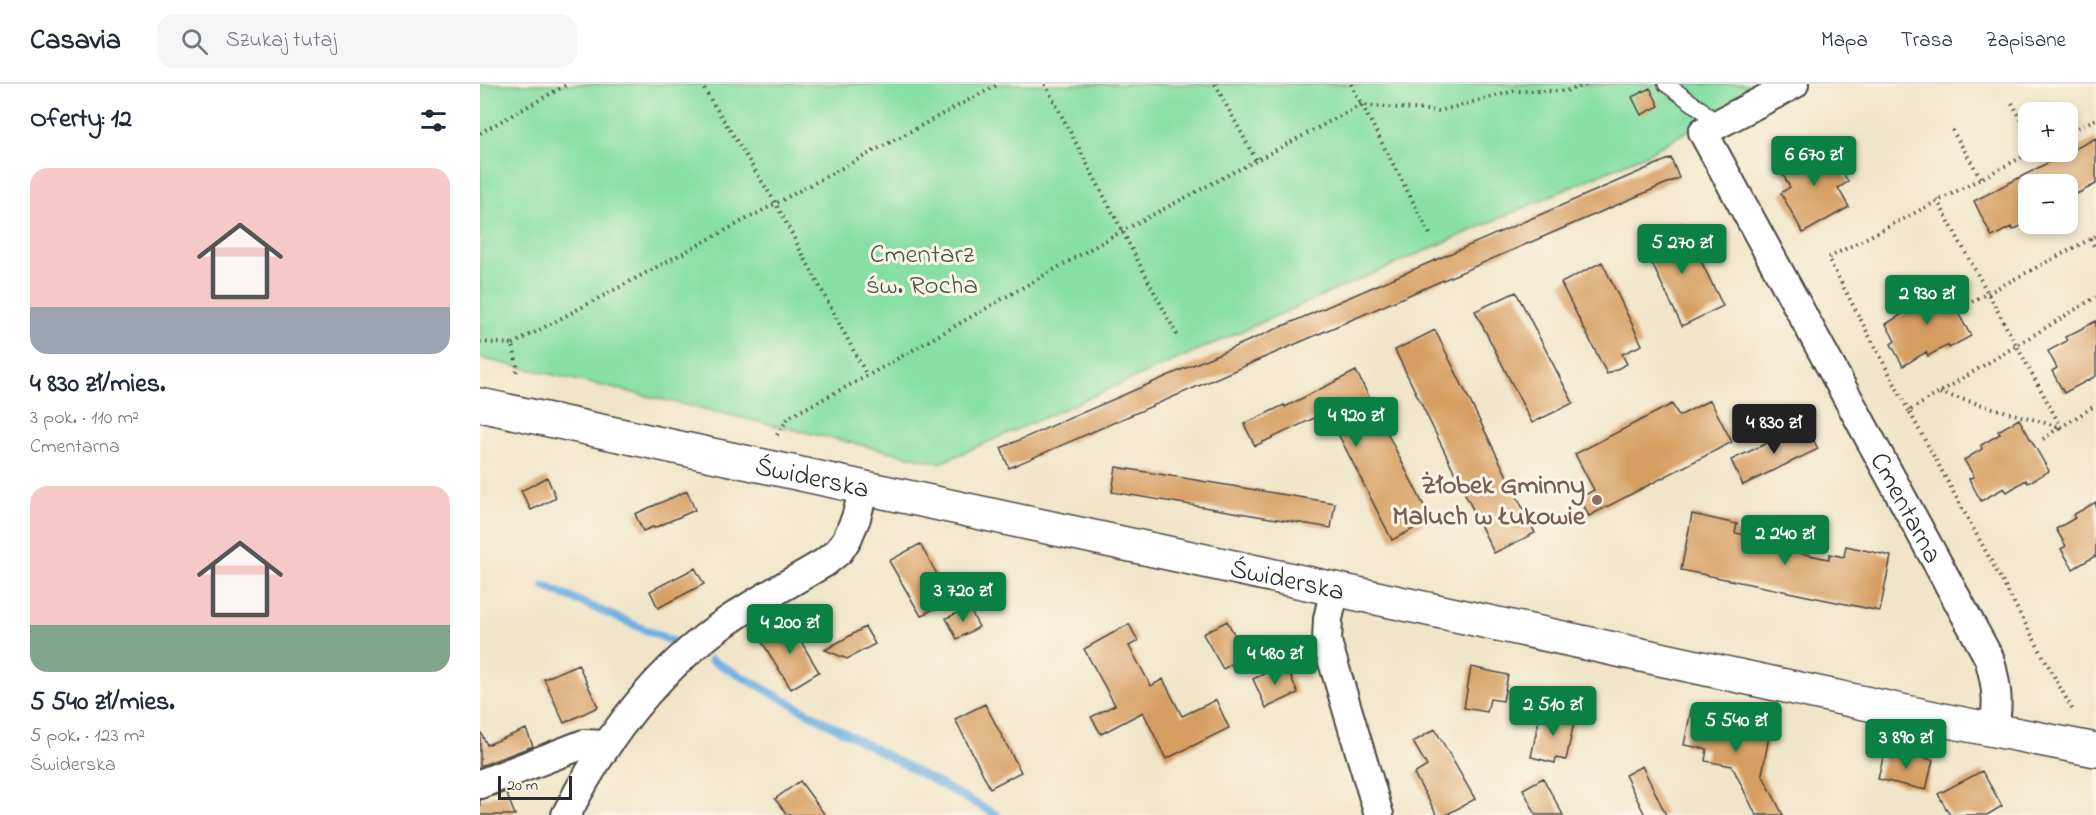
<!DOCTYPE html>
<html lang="pl">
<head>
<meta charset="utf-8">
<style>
  body { margin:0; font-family:"Indie Flower",sans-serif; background:#f6f6f7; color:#1f2937; height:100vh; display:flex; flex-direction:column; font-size:22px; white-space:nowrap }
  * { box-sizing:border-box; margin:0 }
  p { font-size:20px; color:#747a83 }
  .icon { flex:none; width:33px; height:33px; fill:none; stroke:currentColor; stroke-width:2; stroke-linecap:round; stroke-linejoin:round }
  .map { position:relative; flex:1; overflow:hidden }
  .sheet { display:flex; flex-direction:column; background:#fff; width:480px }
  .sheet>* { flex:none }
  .tools { position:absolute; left:1538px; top:18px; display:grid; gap:12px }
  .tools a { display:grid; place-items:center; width:60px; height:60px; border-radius:12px; background:#fff; box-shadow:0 3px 9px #0003; font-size:30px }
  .scale { position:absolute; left:18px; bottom:15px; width:74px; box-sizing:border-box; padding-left:6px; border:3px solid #2b2b2b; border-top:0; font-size:16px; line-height:21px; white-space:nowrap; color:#2b2b2b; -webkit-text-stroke:4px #fcf5e5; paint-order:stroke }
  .price { position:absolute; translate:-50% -51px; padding:0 14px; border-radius:6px; background:#0b8043; color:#fff; font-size:20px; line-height:39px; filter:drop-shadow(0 2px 3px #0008) }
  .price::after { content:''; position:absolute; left:50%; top:36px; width:18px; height:14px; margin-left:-9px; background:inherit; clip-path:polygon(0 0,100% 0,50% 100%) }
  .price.current { background:#222; color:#fff }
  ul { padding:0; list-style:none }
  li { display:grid; align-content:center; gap:12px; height:318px; padding:0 30px }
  li span { display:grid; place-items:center; height:186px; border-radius:18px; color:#555 }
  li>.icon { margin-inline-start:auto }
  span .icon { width:108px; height:108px; fill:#fffc; stroke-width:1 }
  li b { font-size:26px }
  h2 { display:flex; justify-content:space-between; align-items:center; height:72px; padding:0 30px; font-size:26px }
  header { display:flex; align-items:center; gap:36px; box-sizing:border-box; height:84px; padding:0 30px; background:#fff; border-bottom:2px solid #e0e1e3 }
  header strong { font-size:28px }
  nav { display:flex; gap:33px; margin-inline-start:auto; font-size:21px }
  .search { width:420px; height:54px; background:#f6f6f7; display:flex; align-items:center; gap:15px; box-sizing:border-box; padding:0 21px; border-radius:18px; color:#747a83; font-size:22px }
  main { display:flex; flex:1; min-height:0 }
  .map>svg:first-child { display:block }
  .green { fill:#87dfa4; stroke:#598568; stroke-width:1.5 }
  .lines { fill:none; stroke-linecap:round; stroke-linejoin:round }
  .stream { stroke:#6fb0e3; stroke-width:8 }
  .building { fill:#d69d60 }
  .lane-casing { stroke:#494743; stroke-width:18 }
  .street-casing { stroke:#494743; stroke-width:32 }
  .secondary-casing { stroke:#494743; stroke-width:36 }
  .path { stroke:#494743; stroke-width:4; stroke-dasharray:1.5 4.5; stroke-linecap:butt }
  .lane { stroke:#fff; stroke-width:15 }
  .street { stroke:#fff; stroke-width:28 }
  .secondary { stroke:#fff; stroke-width:33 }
  .education-dot { fill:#8d6e63; stroke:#fcf5e5; stroke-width:2 }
  .labels { text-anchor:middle; stroke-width:6; stroke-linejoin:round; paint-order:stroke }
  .park-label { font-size:27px; fill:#425849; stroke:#fcf5e5 }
  .street-label { font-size:27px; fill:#2b2b2b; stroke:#fcf5e5 }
  .education-label { font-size:27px; font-weight:bold; fill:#785e54; stroke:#fcf5e5; text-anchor:end }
</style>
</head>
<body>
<header>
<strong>Casavia</strong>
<div class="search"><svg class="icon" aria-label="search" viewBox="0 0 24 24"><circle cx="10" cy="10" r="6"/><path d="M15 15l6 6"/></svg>Szukaj tutaj</div>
<nav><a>Mapa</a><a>Trasa</a><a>Zapisane</a></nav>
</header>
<main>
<section class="sheet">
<h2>Oferty: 12<svg class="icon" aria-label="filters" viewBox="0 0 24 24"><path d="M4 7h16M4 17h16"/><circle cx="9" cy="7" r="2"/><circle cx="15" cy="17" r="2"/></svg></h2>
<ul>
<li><span style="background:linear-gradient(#f6c9c9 75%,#9aa5b1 0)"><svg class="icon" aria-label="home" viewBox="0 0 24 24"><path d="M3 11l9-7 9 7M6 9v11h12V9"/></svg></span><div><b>4 830 zł/mies.</b><p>3 pok. · 110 m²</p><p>Cmentarna</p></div></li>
<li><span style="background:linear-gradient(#f6c9c9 75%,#7fa58c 0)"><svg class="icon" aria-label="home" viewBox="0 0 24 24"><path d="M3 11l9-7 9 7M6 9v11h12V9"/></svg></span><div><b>5 540 zł/mies.</b><p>5 pok. · 123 m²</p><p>Świderska</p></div></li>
</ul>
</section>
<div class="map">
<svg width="1616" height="731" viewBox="0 0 1616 731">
  <rect width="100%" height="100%" fill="#fcf5e5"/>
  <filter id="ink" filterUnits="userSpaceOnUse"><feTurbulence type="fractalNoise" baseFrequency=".0167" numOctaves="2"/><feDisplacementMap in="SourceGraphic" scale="12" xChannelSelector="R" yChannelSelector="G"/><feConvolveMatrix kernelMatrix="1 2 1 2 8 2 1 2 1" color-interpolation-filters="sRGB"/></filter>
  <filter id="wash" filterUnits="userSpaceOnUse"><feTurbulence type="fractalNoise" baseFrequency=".008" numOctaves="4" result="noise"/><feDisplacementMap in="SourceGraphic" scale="24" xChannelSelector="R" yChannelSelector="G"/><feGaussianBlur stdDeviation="1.35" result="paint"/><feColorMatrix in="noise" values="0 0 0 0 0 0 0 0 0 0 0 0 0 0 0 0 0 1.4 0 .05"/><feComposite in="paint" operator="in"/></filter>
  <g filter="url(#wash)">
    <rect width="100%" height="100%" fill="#f0e5c8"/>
    <path class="green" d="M0,0h1288l-119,69 -709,310 -460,-105z"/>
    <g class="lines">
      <path class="stream" d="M64,502l130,56
        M231,576l286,155"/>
    </g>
    <g id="blocks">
      <path class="building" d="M1170,4l9,18 -18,9 -9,-18z
        M1616,54v46l-29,15v-15h-39v38l-15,8 -2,-3 -19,10 -18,-36z
        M1346,58l22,40 -10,6 11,19 -46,26 -22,-40 9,-6 -11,-19z
        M1191,74l8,20 -670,290 -8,-20z
        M1202,139l41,83 -41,20 -40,-83z
        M1122,178l40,83 -20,9 5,10 -20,10 -46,-91z
        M1461,199l30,53 -22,12 -1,-3 -20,11 -2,-4 -23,14 -12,-22 4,-3 -9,-17 18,-11 -2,-3 20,-12 -2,-2z
        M1036,208l57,111 -41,20 -57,-112z
        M1616,237v55l-32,17 -12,-22 5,-3 -9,-17 19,-10 -2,-4z
        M955,246l100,203 -41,20 -99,-203z
        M876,287l75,149 -39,20 -65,-128 -72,34 -11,-22 40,-19 1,2z
        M1230,316l22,42 -143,74 -9,-18 14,-8 -19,-36 97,-50 7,12z
        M1539,335l30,52 -21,12 -2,-3 -19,12 -3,-4 -23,13 -12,-22 5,-3 -10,-16 18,-11 -1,-4 19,-11 -2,-3z
        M1326,341l12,24 -75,36 -12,-25z
        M636,383l219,36 -4,25 -219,-36z
        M67,393l9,21 -25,12 -10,-19z
        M207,407l8,19 -41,18 -1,-1 -10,4 -8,-17z
        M1616,418v56l-1,-2 -22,13 -12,-20 5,-3 -10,-17 19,-11 -2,-3z
        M1212,430l45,10 -2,9 11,2 -1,7 84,17 1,-5 14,3 2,-11 45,10 -11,55 -199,-41z
        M440,460l31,55 -30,17 -32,-55z
        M215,484l9,16 -46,24 -8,-17z
        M489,524l10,19 -22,12 -11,-21z
        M309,537l30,51 -28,17 -31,-50z
        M747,537l19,35 -23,13 -20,-35z
        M649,540l9,17 -9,5 22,40 12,-7 19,37 34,-16 13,28 -63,31 -23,-47 -42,22 -10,-17 24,-12 -31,-56z
        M385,543l10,17 -28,15 -22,-9z
        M98,580l20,43 -34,16 -20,-44z
        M805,580l13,29 -32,15 -13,-29z
        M991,583l37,8 -5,26 -13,-2 -3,13 -23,-4z
        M505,620l36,68 -31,16 -35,-69z
        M1061,626l34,8 -9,42 -10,-2 -1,5 -24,-6z
        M1211,626l80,16 -9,48 21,41h-27l-24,-49 -27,-5 2,-12 -23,-4z
        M46,645l7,17 -53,20v-35l7,14z
        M955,645l40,70 -29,16h-9l-23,-41 13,-8 -14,-24z
        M1405,666l48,10 -7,30 -48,-11z
        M1162,682l11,22 13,27h-21l-20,-40z
        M1502,687l20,35 -15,9h-37l-12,-21z
        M1063,694l20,37h-27l-13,-26z
        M320,697l25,34h-38l-12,-16z
        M26,708l9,23h-35v-15z"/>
    </g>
  </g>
  <g filter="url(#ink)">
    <use href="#blocks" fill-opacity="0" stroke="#494743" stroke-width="1.5"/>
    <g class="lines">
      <g class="lane-casing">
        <path id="lane" d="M1186,0l36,26 16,16"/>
      </g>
      <g class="street-casing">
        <g id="street">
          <path id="s1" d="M1314,0l-91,48 286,526c7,24 11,47 4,71"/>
          <path d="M855,504l-7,31 -1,23 52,173"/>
          <path d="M0,700l104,-40 21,1"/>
          <path d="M86,731c35,-69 80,-131 141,-179 36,-28 78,-50 117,-73l15,-12 8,-12 9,-21 8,-30"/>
        </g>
      </g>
      <g class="secondary-casing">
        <g id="secondary">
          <path id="s2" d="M0,321l1468,316 148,29"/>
        </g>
      </g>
      <path class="path" d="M221,0l75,120 91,172
        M565,0l134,255
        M735,0l41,76
        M871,0l79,150
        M1532,19l16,29
        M1472,46l29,48
        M0,49l88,-49
        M1587,49l29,-14
        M1457,116l124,227 35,-22
        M1610,155l6,10
        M1476,226l140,-74
        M0,258l33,2 4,22 -1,9
        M33,260l486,-260
        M1460,309l120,34
        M1429,327l-81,-153 204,-106
        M297,351l12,-18 78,-41 255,-145 239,-126 78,6 75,-20h51l24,-7
        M1563,355l17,-12
        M1592,625l-163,-298 187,-114"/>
      <use href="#lane" class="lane"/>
      <use href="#street" class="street"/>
      <use href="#secondary" class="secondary"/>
    </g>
  </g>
  <circle class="education-dot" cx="1117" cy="416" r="6"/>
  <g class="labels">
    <g class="park-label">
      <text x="442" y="178">Cmentarz<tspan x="442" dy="31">św. Rocha</tspan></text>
    </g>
    <g class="street-label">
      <text dy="9" stroke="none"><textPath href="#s2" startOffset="340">Świderska</textPath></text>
      <text dy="9" stroke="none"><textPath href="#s1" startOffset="530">Cmentarna</textPath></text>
      <text dy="9" stroke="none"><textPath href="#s2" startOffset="826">Świderska</textPath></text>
    </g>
    <g class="education-label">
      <text x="1105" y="409">Żłobek Gminny<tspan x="1105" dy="31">Maluch w Łukowie</tspan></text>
    </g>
  </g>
</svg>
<div class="tools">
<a>+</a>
<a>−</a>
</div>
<div class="scale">20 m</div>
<b class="price" style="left:1334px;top:103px">6 670 zł</b>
<b class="price" style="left:1202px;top:191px">5 270 zł</b>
<b class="price" style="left:1447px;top:242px">2 930 zł</b>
<b class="price" style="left:876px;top:364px">4 920 zł</b>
<b class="price current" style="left:1294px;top:371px">4 830 zł</b>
<b class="price" style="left:1305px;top:482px">2 240 zł</b>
<b class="price" style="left:483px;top:539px">3 720 zł</b>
<b class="price" style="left:310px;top:571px">4 200 zł</b>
<b class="price" style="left:795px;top:602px">4 480 zł</b>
<b class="price" style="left:1073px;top:653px">2 510 zł</b>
<b class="price" style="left:1256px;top:669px">5 540 zł</b>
<b class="price" style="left:1426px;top:686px">3 890 zł</b>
</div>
</main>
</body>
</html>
